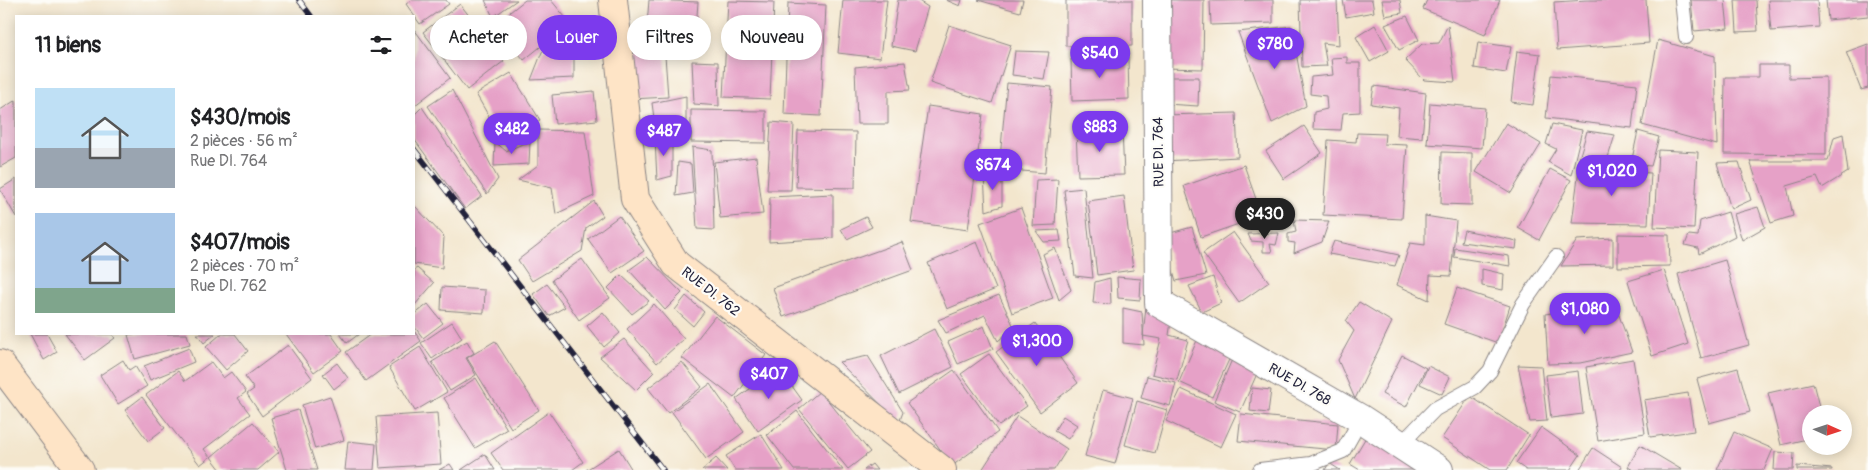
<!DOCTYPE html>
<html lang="fr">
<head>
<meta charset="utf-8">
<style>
  body { margin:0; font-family:Pangolin,sans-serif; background:#f6f6f6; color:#202124; height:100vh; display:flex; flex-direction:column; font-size:19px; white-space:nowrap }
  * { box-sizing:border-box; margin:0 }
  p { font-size:16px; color:#757577 }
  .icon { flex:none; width:28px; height:28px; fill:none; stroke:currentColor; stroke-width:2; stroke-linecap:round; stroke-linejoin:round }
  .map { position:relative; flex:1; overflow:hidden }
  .details { position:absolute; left:15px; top:15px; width:400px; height:320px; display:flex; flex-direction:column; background:#fff; border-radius:0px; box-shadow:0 2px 12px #0003 }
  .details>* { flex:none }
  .guide { position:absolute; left:430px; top:15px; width:475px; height:45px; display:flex; gap:10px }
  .needle { width:32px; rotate:93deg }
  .controls { position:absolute; left:1802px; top:405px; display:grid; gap:10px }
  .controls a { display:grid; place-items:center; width:50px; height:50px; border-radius:50%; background:#fff; box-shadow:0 2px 12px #0003; font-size:25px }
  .price { position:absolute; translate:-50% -42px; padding:0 11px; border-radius:18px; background:#7c3aed; color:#fff; font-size:16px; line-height:32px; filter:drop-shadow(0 1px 2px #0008) }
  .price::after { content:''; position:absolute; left:50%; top:30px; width:15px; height:11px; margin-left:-8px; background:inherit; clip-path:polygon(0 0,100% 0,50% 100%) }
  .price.selected { background:#222; color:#fff }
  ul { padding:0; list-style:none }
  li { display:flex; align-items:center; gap:15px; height:125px; padding:0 20px }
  li span { display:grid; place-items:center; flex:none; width:140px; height:100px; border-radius:0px; color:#555 }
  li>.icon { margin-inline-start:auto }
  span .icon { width:60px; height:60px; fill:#fffc; stroke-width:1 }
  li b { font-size:21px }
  h2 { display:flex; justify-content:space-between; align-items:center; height:60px; padding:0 20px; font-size:21px }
  .tag { padding:0 18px; border-radius:22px; background:#fff; box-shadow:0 2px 12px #0003; font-size:18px; line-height:45px }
  .tag.selected { background:#7c3aed; color:#fff }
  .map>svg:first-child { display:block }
  .building { fill:#e6a1c7 }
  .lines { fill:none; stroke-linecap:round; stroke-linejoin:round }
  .lane-casing { stroke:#8a8484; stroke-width:16 }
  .street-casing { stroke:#8a8484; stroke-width:30 }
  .secondary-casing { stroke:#8a8484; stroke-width:30 }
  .lane { stroke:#fff; stroke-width:14 }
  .street { stroke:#fff; stroke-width:28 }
  .secondary { stroke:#fee4c6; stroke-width:28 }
  .rail-casing { stroke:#22223b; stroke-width:5.5 }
  .rail { stroke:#fdfcf7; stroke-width:4; stroke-dasharray:11; stroke-linecap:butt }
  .labels { text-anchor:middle; stroke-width:4.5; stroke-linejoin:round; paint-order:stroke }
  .street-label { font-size:14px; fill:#22223b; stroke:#fdfcf7 }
</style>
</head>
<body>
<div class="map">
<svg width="1868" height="470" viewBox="0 0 1868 470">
  <rect width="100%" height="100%" fill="#fdfcf7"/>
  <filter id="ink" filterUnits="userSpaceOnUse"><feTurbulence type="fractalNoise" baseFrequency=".02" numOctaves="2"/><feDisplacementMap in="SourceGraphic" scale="10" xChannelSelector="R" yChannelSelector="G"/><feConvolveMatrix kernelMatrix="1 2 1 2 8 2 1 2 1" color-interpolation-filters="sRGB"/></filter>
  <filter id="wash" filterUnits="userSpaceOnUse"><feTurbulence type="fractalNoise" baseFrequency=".0096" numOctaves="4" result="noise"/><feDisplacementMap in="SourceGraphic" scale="20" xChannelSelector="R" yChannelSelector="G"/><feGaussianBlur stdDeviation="1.12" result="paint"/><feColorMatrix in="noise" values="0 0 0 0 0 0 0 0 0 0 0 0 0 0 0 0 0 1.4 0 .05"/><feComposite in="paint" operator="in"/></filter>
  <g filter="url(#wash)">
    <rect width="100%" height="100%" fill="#f3e6cd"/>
    <g id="blocks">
      <path class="building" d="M412,0h34l3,4 -29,20 -14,-20z
        M485,0h32l-24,17z
        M525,0h26l19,23 -46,37 -29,-36z
        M649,0l49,2 -2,27 -49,-4z
        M843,0h44l-7,58 -42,-5z
        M898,0h19l11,7 -13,44 -24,-5z
        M946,0h16l-2,6z
        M978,0h45l-3,12z
        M1066,0h66v46h-66z
        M1163,0h41l-1,69 -39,-1z
        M1273,0v23l-62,2 -1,-24z
        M1300,0h37l2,45 -16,-2 4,23 -25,1z
        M1343,0h29l2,12 -28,5z
        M1382,0h18l2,13 -17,3z
        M1427,0h73l-15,35 -62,-26z
        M1586,0h60l3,43 -92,7 -3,-48z
        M1691,0h34l3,28 -34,3z
        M1735,0h21l2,31 -21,1z
        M1768,0h49l2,27 -48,4z
        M1826,0h42v16l-40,4z
        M728,1l46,1 -4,97 -47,-2z
        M788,3l38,2 -5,111 -37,-2z
        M460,4l44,57 -37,29 -44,-58z
        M1407,16l12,24 -20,10 -14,-25z
        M949,25l62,20 -19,58 -62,-20z
        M1375,25l14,26 -19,11 -14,-25z
        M1448,25l7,57 -31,-2 -19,-20 17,-16 17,-1z
        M1291,26l15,80 -34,17 -34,-91z
        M414,29l36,49 -36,28z
        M574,36v42l-43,2 11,-28 13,-12z
        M1658,40l57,16 2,89 -75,-20z
        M664,42l4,55 -36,2 -6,-56z
        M1478,42l33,5 -5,26 -32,-5z
        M1868,44v44l-7,2 -15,-38z
        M1015,51l34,1 -5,27 -32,-4z
        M1517,51l23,3 -7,51 -22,-3z
        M1128,57l1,42 -57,2 -1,-42z
        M1347,57v6h13v49l-17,1 -2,17 -28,-1 1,-17 13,-3 -1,-13 -16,-2 1,-17 22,-2 -2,-17z
        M692,61l26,1 1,44 -25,-2z
        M905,62l5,28 -22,1v33h-31l-2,-57z
        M1759,65h30v13l37,-1v78l-102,-1 1,-77h34z
        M511,73l29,47 -36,23 -28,-49z
        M1551,75l86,9 -5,44 -86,-10z
        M1167,77h32l-1,29 -32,-2z
        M1007,83l45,4 -7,86 -46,-4z
        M1374,86l52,7 -4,45 -25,-2 2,-28 -28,-4z
        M452,90l46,89 -11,15 -59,-88z
        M594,91l3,29 -42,4 -3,-29z
        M686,96v44l-11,-9 -19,3 -4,-31z
        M16,100v58l-16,9v-57z
        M1430,103l55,5 -3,40 -55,-4z
        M928,106l55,8 -15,116 -57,-8z
        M422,107l60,89 -17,13 -51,-70v-24z
        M691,110l75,1v32l-75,-1z
        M1236,113l2,44 -74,4v-46z
        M771,122l23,2 -3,66h-24z
        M1506,123l35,21 -30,49 -35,-21z
        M1552,124l30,6 -11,45 -23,-13 8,-13 -10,-5z
        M1304,126l18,27 -38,26 -18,-28z
        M1122,129l2,46 -46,1 -2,-45z
        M538,130l47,1 9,65 -38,18 -4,-26 -34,-8 20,-15z
        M798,131l58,1 -1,56 -59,-1z
        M1587,131l28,4 -9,29 -28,-2z
        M1638,131l21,6 -8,29 -20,-2z
        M1357,133l28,1 -1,10 23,1 -5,74 -79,-4 5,-75 28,2z
        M1843,134l5,38 -26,16 -5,-11 -30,9 6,30 -22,7 -21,-62h78l6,-24z
        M672,136v40l-15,4 -2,-41z
        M530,141l-1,23 -35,2 1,-24 11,9z
        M692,147l20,3 2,80 -17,-1z
        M1658,150l40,2 -4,77 -40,-2z
        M1442,152l30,1v52l-31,-1z
        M756,157l7,57 -43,4 -6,-56z
        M678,162l13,2 2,29 -17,3z
        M1739,162l12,38 -20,9 -14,-46z
        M1244,165l18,51 -61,21 -17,-51z
        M1550,169l21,11 -32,60 -21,-12z
        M1579,169l72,4 -3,51 -76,-1z
        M984,174l18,1v31l-16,5z
        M16,179v38l-16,-28z
        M1058,179l-3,46 -22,1 3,-46z
        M1084,188l9,90 -18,-2 -11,-86z
        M833,194v44l-64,4 1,-45z
        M1124,196l9,74 -36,5 -9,-74z
        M594,201l9,15 -17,12 -4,23 -50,30 -14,-21z
        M414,205l30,32 -2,31 -28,-4z
        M1758,207l7,20 -23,13 -8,-26z
        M1021,208l32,90 -41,15 -32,-90z
        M1728,212l7,24 -36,18 -1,-6 -13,-3 4,-10 9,1 2,-15z
        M619,216l25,35 -32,22 -24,-34z
        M1425,216l31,5 -5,55 -21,-1 -1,25 -32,-15 13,-42 15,2z
        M866,217l6,10 -25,12 -6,-10z
        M1294,220l35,1 -7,21 -28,11 1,-10 -7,-1v-8l8,-2z
        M1192,227l14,48 -30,6 -13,-46z
        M1059,230l2,11 -17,1 -8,-11z
        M1464,230l53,11 -1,8 -55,-7z
        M1233,232l36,50 -30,21 -36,-50z
        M1279,233l-3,12 -6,-1 2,8h-9v-10l-12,-1 -3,-7z
        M1618,234l51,1 1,31 -52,1z
        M1613,238v27l-52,1 16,-26z
        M1334,241l65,14 -4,11 -66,-12z
        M902,242l11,28 -130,47 -10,-29z
        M977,242l19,47 -49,20 -19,-46z
        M1055,248l16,42 -12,10 -16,-46z
        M1455,248l54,8 1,10 -56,-9z
        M647,257l35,36 -17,17 -36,-40z
        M582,259l28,39 -31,22 -27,-40z
        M1725,260l24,85 -48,13 -23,-84z
        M417,268l17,15 -20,23v-36z
        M1482,269l22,5 -1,16 -21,-4z
        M1664,270l24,74 -36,12 -24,-75z
        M621,275l28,26 -17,13 -24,-26z
        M1117,277l24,2 -1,21 -22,-2z
        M1213,277l8,26 -19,9 -13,-26z
        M1110,278l1,26 -18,-1 2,-21z
        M547,284l18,23 -16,9 -16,-22z
        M442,287l43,3 -1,23 -43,-3z
        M1457,288l53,18 -12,37 -54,-19z
        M999,295l15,32 -16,14 -13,-26 -39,18 -8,-13z
        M686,296l18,16 -11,14 -18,-16z
        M1359,302l33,20 -37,77 -17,-39 16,-29 -8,-10z
        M428,304l15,19 -20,15 -9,-12v-11z
        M654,304l30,35 -27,24 -30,-34z
        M1615,304l17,48 -52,11 -32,1 -3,-50z
        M1146,306l26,9 -3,20 19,5 -11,40 -25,-6 9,-35 -18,-3z
        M1123,308l19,4 2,33 -21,-2z
        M603,312l17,21 -16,14 -17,-21z
        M715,316l51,39 -32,43 -52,-40z
        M452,322l10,16 -30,21 -11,-16z
        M1035,323l43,60 -38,29 -44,-60z
        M984,326l9,23 -35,15 -10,-22z
        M934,329l19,38 -54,27 -18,-38z
        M414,331l7,10 -55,40 -20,-29 25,-18h43z
        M30,334h17l10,18 -13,8z
        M65,334h47l3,4 -30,22z
        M131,334h56l3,10 -55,15 -7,-24z
        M197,334h18l-11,9z
        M221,334h14l13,17 -22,19 -20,-23z
        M286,334h45l12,17 -29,21z
        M340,334h19l-12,9z
        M1198,338l34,15 -20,44 -33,-15z
        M624,339l30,33 -18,18 -36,-33z
        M467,341l7,12 -8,5 10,17 -26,16 -18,-29z
        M495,341l44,69 -28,18 -44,-70z
        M288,345l24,33 -50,38 -15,-22 7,-5 -9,-12z
        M420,347l27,45 -32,19 -26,-44z
        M189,348l5,14 -44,18 -6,-14z
        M989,354l38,52 -28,20 -38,-52z
        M1234,355l26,12 -20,45 -26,-11z
        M1402,355l24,13 -20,39 -24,-13z
        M868,356l35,56 -4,11 -60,-61z
        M1633,359l12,74 -47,8 -12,-74z
        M123,360l6,10 6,-4 12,20 -29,18 -18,-29z
        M211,362l12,16 8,-6 15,20 -8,6 12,16 -46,35 6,8 -10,8 -54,-70 32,-24 7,10z
        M682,362l20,25 -34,26 -20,-25z
        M337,363l11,15 -14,11 -11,-15z
        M1518,365l23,1 6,55 -17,1z
        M1428,366l22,11 -8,17 -22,-10z
        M779,368l23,32 -44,31 -22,-32z
        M1738,368l12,44 -41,11 -12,-44z
        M954,370l44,62 -46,34 -45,-63z
        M1578,371l5,43 -32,4 -5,-43z
        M1147,376l29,7 -6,23 -29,-8z
        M476,378l31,51 -32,19 -31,-50z
        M1813,383l8,31h-10v24l-30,7 -13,-52z
        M710,384l34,48 -38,27 -34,-47z
        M1252,388l19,2 -3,23 -18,-2z
        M1181,389l55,25 -15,33 -55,-26z
        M1103,390l30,8 -18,66 -30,-8z
        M820,391l50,61 -22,17 -49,-60z
        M1688,393l6,38 -44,6 -6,-37z
        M330,396l14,44 -29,9 -13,-44z
        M1470,396l59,39 -22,35h-17l-48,-32z
        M142,397l23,31 -17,13 -23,-31z
        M1137,401l30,9 -12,43 -30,-8z
        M298,410l19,60h-30l-16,-52z
        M797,411l46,59h-49l-27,-35z
        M549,412l34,50 -11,8h-69l-12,-17z
        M437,413l4,51 -61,4 -4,-51z
        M1241,414l97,10 -2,26 -98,-9z
        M1017,416l50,33 -13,21h-72z
        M1063,416l14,9 -9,14 -14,-8z
        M253,422l26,30 -21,18h-37l-10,-13z
        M1541,427l39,28 -10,15h-44l-10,-7z
        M1369,432l62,38h-71l-10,-6z
        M1734,432l39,17 -9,21h-47z
        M761,434l23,36h-49l-9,-14z
        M348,441l28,3 -2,26h-29z
        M1640,445l42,25h-49l-5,-3z
        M1593,448l29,19 -2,3h-41z
        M619,449l13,21h-46z
        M1775,452l19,1 -1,17h-19z
        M485,454l10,16h-34z
        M716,458l11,12h-25z
        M1329,463l11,7h-15z
        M450,464l4,6h-15z
        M872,464l5,6h-13z
        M1797,466l35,3v1h-35z"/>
    </g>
  </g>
  <g filter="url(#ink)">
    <use href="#blocks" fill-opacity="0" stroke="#8a8484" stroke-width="1"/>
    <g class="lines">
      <g class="lane-casing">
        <path id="lane" d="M1682,0l4,37
          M1401,444l34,-35 40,-22 15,-16 33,-67 33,-47
          M1260,470l51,-6 32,-13 18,-32"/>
      </g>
      <g class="street-casing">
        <path id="street" d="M1157,0l2,303 202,116 78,51"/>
      </g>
      <g class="secondary-casing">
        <path id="secondary" d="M613,0l22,199 41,65 266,206
          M0,364l80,106"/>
      </g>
      <use href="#lane" class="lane"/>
      <use href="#street" class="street"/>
      <use href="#secondary" class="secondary"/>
      <g class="rail-casing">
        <path id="rail" d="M299,0l12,16
          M414,149l249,321"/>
      </g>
      <use href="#rail" class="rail"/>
    </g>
  </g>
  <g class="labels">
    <g class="street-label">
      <text transform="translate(1158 152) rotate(-91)" y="5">RUE DI. 764</text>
      <text transform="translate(711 291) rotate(38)" y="5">RUE DI. 762</text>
      <text transform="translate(1300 384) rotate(30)" y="5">RUE DI. 768</text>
    </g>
  </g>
</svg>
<div class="controls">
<a><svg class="needle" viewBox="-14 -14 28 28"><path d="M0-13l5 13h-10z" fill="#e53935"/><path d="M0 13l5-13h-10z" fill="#757577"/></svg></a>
</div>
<b class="price" style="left:1275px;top:70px">$780</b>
<b class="price" style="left:1100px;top:79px">$540</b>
<b class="price" style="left:1100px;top:153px">$883</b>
<b class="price" style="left:512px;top:155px">$482</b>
<b class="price" style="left:664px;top:157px">$487</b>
<b class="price" style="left:993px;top:191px">$674</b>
<b class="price" style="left:1612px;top:197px">$1,020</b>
<b class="price selected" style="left:1265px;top:240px">$430</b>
<b class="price" style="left:1585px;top:335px">$1,080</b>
<b class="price" style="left:1037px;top:367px">$1,300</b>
<b class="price" style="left:769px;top:400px">$407</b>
<div class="guide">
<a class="tag">Acheter</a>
<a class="tag selected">Louer</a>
<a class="tag">Filtres</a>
<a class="tag">Nouveau</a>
</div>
<section class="details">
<h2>11 biens<svg class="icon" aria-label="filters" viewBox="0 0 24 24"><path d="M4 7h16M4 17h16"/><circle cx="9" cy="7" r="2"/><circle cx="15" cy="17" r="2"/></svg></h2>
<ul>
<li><span style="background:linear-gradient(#bfe0f5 60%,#9aa5b1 0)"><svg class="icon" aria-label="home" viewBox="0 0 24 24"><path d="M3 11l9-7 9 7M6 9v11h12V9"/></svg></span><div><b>$430/mois</b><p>2 pièces · 56 m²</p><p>Rue DI. 764</p></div></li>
<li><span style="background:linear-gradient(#a9c7e8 75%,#7fa58c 0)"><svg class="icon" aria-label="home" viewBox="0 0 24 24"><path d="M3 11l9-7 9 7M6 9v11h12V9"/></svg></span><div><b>$407/mois</b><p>2 pièces · 70 m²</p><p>Rue DI. 762</p></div></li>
</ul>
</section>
</div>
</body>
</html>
